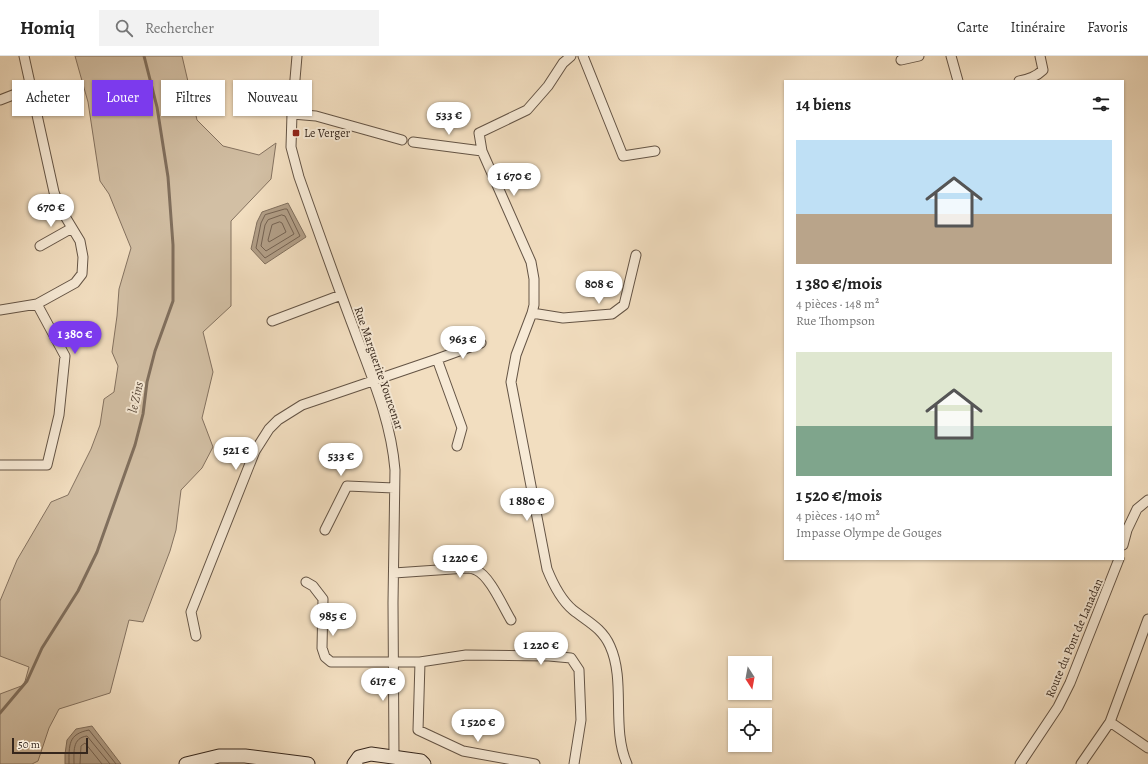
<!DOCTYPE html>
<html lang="fr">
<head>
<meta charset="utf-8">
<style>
  body { margin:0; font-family:Alegreya,serif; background:#f2f2f2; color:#222; height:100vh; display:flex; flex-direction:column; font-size:15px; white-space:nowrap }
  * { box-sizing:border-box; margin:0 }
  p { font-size:13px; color:#767676 }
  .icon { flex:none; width:22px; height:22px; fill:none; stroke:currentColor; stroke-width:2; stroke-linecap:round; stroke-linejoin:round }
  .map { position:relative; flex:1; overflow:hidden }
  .drawer { position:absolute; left:784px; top:24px; width:340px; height:480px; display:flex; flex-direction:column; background:#fff; border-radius:0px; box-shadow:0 1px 3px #0004 }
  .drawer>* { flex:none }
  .guide { position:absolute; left:12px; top:24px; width:380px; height:36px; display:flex; gap:8px }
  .needle { width:26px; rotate:169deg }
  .controls { position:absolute; left:728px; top:600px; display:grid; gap:8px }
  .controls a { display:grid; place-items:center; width:44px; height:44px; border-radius:0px; background:#fff; box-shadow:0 1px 3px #0004; font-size:20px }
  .scale { position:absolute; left:12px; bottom:10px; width:76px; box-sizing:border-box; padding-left:4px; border:2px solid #35261c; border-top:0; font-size:11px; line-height:14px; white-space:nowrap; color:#35261c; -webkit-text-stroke:3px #f7ead6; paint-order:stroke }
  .price { position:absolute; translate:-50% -34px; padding:0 9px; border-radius:14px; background:#fff; color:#222; font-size:13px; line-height:26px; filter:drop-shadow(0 1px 2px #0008) }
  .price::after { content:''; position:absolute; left:50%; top:24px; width:12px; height:9px; margin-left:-6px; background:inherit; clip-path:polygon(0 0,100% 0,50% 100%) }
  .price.current { background:#7c3aed; color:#fff }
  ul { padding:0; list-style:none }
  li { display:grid; align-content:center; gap:8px; height:212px; padding:0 12px }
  li span { display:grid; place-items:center; height:124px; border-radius:0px; color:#555 }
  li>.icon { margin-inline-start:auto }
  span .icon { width:72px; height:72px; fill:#fffc; stroke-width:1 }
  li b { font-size:17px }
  h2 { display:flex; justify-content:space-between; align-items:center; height:48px; padding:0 12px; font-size:17px }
  .tag { padding:0 14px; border-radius:0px; background:#fff; box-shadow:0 1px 3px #0004; font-size:14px; line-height:36px }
  .tag.current { background:#7c3aed; color:#fff }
  header { display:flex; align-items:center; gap:24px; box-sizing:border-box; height:56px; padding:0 20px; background:#fff; border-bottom:1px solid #e0e0e0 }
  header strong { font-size:19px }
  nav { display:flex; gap:22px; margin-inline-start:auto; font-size:14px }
  .search { width:280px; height:36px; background:#f2f2f2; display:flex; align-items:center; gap:10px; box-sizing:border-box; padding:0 14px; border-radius:0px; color:#767676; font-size:15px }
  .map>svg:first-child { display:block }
  .green { fill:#d2bfa4; stroke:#847260 }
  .water { fill:#b29f88; stroke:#806f5d }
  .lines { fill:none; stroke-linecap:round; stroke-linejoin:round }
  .shore { stroke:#746252; stroke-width:1 }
  .stream { stroke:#806f5d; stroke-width:3 }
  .street-casing { stroke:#645445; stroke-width:11 }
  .secondary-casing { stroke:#35261c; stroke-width:15 }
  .street { stroke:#f7ead6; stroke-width:9 }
  .secondary { stroke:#f7ead6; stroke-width:13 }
  .poi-dot { fill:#8f2418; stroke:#f7ead6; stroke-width:1.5 }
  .labels { text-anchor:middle; stroke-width:4; stroke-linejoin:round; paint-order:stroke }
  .poi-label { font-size:12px; fill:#35261c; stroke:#f7ead6; text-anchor:start }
  .street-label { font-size:12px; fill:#35261c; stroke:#f7ead6 }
  .water-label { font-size:13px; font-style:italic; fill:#5a4a3c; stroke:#f7ead6 }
</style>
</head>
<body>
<header>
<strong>Homiq</strong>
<div class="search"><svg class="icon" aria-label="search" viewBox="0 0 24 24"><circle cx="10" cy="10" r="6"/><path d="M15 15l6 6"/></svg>Rechercher</div>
<nav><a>Carte</a><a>Itinéraire</a><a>Favoris</a></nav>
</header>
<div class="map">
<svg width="1148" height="708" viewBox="0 0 1148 708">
  <rect width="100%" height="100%" fill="#f2dec0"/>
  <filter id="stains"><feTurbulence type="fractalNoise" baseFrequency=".005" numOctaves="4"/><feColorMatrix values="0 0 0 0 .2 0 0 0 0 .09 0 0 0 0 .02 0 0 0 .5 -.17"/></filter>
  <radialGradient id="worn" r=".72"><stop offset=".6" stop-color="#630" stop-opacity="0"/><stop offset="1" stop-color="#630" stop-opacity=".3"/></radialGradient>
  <path class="green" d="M75,0h107l15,64 26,26 36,9 17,-12 -5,36 -40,42v85l-28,26 10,40 -11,46 11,29 -11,21 -21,22 -5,40 -6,21 -27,71 -14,-2 -19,73 -51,16 -10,19 -11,33 -6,3h-32v-70l24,-9 5,-18 -29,-11v-55l17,-41 34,-58 17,-7 23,-46 9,-24 4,-26 10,-7 4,-26 -6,-14 5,-36 2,-27 12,-41 -22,-54 -9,-13 -12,-79z"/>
  <path class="water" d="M288,147l18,34 -41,27 -14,-15 6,-27 5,-10z
    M92,670l29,38h-56v-10l2,-14 9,-11z"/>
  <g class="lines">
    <path class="shore" d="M285,153h2l13,27 -35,22 -9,-10 5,-25 4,-8z
      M282,159l3,1 9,18 -28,17 -5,-5 4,-21 3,-5z
      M280,166l2,1 4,9 -17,10 -1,-2 4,-15z
      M69,708c0,-19 -1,-30 20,-34l27,34
      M74,708c0,-12 -2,-26 13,-28l23,28
      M80,708l1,-18 4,-3 17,21"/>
    <path class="stream" d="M0,657l27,-32 15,-33 36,-57 19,-39 38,-107 8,-31 4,-32 8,-31 18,-50v-56l-5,-68 -11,-70 -13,-51"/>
    <g class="street-casing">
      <path id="street" d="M297,0l-5,58 -1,33 8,30c18,51 36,102 55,152 17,46 37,91 41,141l-2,133 1,154
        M571,0l-8,7 -15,23 -21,24 -48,23 3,18 49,111 3,17v26l-2,8 -16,42 -5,27 36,187c6,15 14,31 26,41 15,12 29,18 37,36 16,35 1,82 17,118
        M583,0l40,100 32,-5
        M951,0l7,25
        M901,4l18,-4
        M1019,25c9,-2 17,-4 24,-11l-3,-14
        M0,44l31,-12
        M292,58l24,2 86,24
        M413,86l69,9
        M40,190l32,-18
        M0,254l37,-6 38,-21 7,-9 1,-17 -3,-16 -20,-33 -6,-16 -30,-136
        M532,257l31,5 49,-4 12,-9 12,-50
        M272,265l69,-26
        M437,303l44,-16
        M0,409h47l12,-50 6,-59 -28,-52
        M325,474l22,-44 47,2
        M1123,489l4,-15 10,-21 11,-9
        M394,517l73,-5c3,0 7,1 9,2 14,6 27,37 35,50
        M306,526l7,4 10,13 -1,49 3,9 6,5h89l46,-7 83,1 22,2 8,12 2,50 -7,44
        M196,580l-5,-24 64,-161 14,-22 9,-9 24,-15 135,-46 25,69 -5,18
        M420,606l-2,68 45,21 72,13
        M1110,666l38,26
        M1020,708l38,-57 12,-24 49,-124
        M1081,708l29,-42 38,-103"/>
    </g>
    <g class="secondary-casing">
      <path id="secondary" d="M186,708l33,-8h26l63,8
        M354,708l5,-7 12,-3 50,7 3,3"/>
    </g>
    <use href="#street" class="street"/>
    <use href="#secondary" class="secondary"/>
  </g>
  <rect class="poi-dot" x="292" y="73" width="8" height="8" rx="2"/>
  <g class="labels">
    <g class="poi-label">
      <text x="304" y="81">Le Verger</text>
    </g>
    <g class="street-label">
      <text transform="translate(379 312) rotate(71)" y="4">Rue Marguerite Yourcenar</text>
      <text transform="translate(1074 582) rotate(-67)" y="4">Route du Pont de Lanadan</text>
    </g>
    <g class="water-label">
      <text transform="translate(135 341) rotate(-78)" y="5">le Zins</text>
    </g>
  </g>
  <rect width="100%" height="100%" filter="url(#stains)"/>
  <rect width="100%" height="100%" fill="url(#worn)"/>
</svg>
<div class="controls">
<a><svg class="needle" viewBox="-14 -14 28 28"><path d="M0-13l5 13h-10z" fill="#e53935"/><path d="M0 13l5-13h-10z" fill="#767676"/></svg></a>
<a><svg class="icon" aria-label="locate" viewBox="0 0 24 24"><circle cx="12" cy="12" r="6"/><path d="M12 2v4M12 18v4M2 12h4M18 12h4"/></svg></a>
</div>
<div class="scale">50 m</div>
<b class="price" style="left:449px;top:80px">533 €</b>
<b class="price" style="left:514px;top:141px">1 670 €</b>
<b class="price" style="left:51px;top:172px">670 €</b>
<b class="price" style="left:599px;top:249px">808 €</b>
<b class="price current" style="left:75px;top:299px">1 380 €</b>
<b class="price" style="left:463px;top:304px">963 €</b>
<b class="price" style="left:236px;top:415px">521 €</b>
<b class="price" style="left:341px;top:421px">533 €</b>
<b class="price" style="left:527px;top:466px">1 880 €</b>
<b class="price" style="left:460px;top:523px">1 220 €</b>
<b class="price" style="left:333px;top:581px">985 €</b>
<b class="price" style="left:541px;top:610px">1 220 €</b>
<b class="price" style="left:383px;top:646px">617 €</b>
<b class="price" style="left:478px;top:687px">1 520 €</b>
<div class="guide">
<a class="tag">Acheter</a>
<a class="tag current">Louer</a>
<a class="tag">Filtres</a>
<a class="tag">Nouveau</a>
</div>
<section class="drawer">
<h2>14 biens<svg class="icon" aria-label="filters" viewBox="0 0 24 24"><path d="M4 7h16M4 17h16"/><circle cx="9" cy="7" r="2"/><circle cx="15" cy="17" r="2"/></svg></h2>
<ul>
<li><span style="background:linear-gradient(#bfe0f5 60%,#b9a48a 0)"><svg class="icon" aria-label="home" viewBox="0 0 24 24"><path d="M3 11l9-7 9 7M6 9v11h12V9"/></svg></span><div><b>1 380 €/mois</b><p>4 pièces · 148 m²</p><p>Rue Thompson</p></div></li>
<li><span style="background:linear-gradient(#dfe7d0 60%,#7fa58c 0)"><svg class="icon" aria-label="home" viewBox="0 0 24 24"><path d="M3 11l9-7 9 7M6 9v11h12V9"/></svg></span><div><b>1 520 €/mois</b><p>4 pièces · 140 m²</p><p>Impasse Olympe de Gouges</p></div></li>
</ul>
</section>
</div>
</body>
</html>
